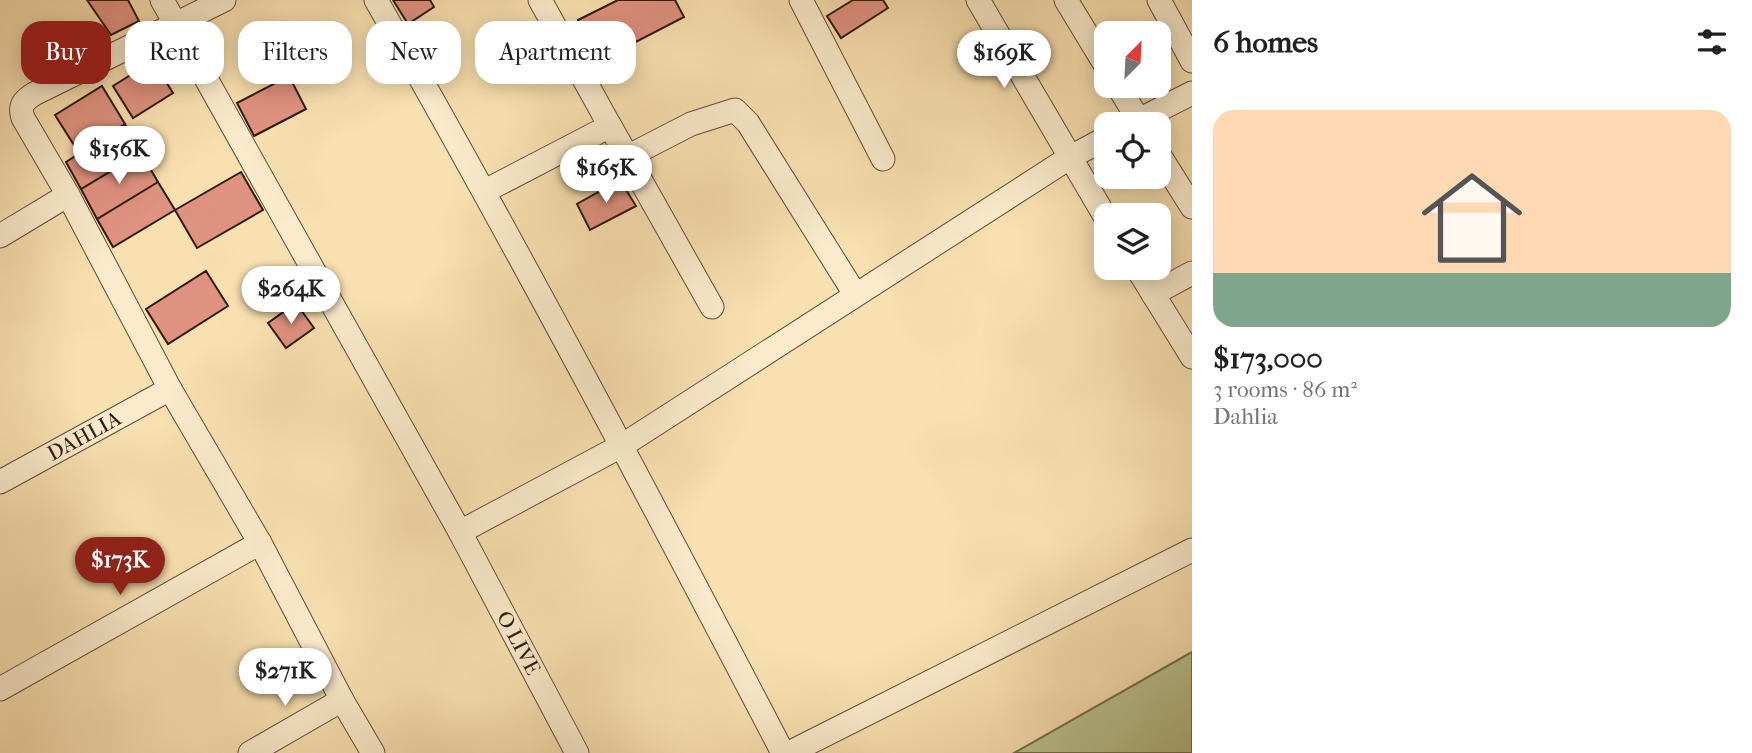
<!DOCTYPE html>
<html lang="en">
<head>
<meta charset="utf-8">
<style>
  body { margin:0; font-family:"IM FELL French Canon",serif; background:#f6f6f6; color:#202124; height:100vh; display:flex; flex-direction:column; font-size:26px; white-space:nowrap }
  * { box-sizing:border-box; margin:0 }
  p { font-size:23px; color:#757577 }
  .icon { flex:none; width:38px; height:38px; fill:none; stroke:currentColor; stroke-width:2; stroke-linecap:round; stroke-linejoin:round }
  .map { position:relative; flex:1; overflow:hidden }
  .sheet { display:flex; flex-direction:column; background:#fff; width:560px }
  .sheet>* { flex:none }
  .top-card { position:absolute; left:21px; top:21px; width:665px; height:63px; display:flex; gap:14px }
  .needle { width:46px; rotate:24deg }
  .buttons { position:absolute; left:1094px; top:21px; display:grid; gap:14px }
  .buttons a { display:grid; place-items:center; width:77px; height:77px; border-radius:14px; background:#fff; box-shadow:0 4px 18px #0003; font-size:35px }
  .price { position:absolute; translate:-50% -60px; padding:0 16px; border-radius:24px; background:#fff; color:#222; font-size:23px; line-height:46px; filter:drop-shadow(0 2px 4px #0008) }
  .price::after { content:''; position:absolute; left:50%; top:42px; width:21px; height:16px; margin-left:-10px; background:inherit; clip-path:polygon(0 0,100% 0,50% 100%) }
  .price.selected { background:#8f2418; color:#fff }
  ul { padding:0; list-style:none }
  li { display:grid; align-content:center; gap:14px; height:371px; padding:0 21px }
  li span { display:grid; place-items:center; height:217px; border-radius:21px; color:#555 }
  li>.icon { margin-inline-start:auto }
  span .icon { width:126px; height:126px; fill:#fffc; stroke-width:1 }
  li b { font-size:30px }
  h2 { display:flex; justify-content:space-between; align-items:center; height:84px; padding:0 21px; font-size:30px }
  .chip { padding:0 24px; border-radius:21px; background:#fff; box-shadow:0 4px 18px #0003; font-size:24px; line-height:63px }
  .chip.selected { background:#8f2418; color:#fff }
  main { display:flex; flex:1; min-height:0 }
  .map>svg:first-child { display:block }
  .green { fill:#bac38e; stroke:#746e4f; stroke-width:2 }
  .building { fill:#e09280; stroke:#2d1a10; stroke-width:2 }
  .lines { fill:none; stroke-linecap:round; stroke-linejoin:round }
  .minor-casing { stroke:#604c38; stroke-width:25 }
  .minor { stroke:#fbebcc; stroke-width:23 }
  .labels { text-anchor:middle; stroke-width:7; stroke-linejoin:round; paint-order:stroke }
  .street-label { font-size:21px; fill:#2d1a10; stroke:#fbebcc }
</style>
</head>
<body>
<main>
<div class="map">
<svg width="1192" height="753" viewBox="0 0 1192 753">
  <rect width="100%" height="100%" fill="#f9e0b0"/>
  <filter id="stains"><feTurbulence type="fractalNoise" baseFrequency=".00286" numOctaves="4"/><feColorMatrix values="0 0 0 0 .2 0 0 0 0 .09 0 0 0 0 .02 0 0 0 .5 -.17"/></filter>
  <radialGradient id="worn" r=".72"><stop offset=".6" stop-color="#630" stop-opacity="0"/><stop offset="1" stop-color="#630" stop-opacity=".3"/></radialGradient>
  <path class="green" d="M1192,652v101h-178z"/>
  <path class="building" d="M87,0h41l11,21 -28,14z
    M393,0h37l4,7 -26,17z
    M618,0h57l9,17 -85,44 -21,-41z
    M853,0h30l5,8 -47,30 -14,-22z
    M153,61l20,32 -40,25 -20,-32z
    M289,76l17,33 -52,27 -17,-33z
    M102,86l23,38 -46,29 -24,-38z
    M125,124l16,29 -60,36 -15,-27z
    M141,153l17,29 -61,37 -16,-30z
    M241,172l22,38 -66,38 -22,-38z
    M620,180l16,26 -46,24 -13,-26z
    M158,182l17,28 -62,37 -16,-28z
    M206,271l22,35 -60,38 -22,-35z
    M296,303l18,25 -28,20 -18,-25z"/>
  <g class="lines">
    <g class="minor-casing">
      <g id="minor">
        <path id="s1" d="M162,0l298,532 117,221"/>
        <path d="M224,0l-190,94c-11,7 -15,12 -11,24l45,77 102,194 90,154 82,157 31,53"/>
        <path d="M376,0c142,248 275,500 407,753"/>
        <path d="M540,0l70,126"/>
        <path d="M801,0l82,159"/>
        <path d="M978,0l128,218"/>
        <path d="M1066,0l40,66"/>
        <path d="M1159,0l33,61"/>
        <path d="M1118,86l23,38"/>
        <path d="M1131,124l61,-31"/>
        <path d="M1158,153l34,54"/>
        <path d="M627,157l64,-33 44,-14 13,13 107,171"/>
        <path d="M485,191l125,-65 102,181"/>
        <path d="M0,236l68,-41"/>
        <path d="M1137,268l55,89"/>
        <path d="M1153,294l39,-21"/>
        <path id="s2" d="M0,482l170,-93"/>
        <path d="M460,532l163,-87 446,-287 37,-20"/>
        <path d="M0,689l260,-146"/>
        <path d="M250,753l92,-53"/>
        <path d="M789,753l403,-203"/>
      </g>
    </g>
    <use href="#minor" class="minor"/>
  </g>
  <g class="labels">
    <g class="street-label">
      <text dy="7" stroke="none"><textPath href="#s2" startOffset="96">DAHLIA</textPath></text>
      <text dy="7" stroke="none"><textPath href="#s1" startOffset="735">O LIVE</textPath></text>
    </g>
  </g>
  <rect width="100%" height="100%" filter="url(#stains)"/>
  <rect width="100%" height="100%" fill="url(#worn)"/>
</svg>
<div class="buttons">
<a><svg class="needle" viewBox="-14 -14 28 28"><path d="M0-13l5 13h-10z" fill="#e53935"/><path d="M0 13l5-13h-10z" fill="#757577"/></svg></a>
<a><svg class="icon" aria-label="locate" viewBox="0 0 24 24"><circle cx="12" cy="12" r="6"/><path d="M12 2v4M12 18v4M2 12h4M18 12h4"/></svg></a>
<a><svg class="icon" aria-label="layers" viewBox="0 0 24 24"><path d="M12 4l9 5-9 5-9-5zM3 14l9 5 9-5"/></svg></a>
</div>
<b class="price" style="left:1004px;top:90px">$169K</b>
<b class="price" style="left:119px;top:186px">$156K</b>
<b class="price" style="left:606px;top:205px">$165K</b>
<b class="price" style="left:291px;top:326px">$264K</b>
<b class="price selected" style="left:120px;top:597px">$173K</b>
<b class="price" style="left:285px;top:708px">$271K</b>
<div class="top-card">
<a class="chip selected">Buy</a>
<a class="chip">Rent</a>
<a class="chip">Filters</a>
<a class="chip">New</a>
<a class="chip">Apartment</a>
</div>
</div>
<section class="sheet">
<h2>6 homes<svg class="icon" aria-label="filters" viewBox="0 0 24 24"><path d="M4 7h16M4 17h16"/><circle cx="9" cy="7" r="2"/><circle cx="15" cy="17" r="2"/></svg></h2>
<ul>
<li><span style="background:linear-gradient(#ffd9b3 75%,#7fa58c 0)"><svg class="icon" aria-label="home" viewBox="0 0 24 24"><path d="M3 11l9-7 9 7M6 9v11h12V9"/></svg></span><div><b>$173,000</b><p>3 rooms · 86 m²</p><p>Dahlia</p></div></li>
</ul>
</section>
</main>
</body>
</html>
